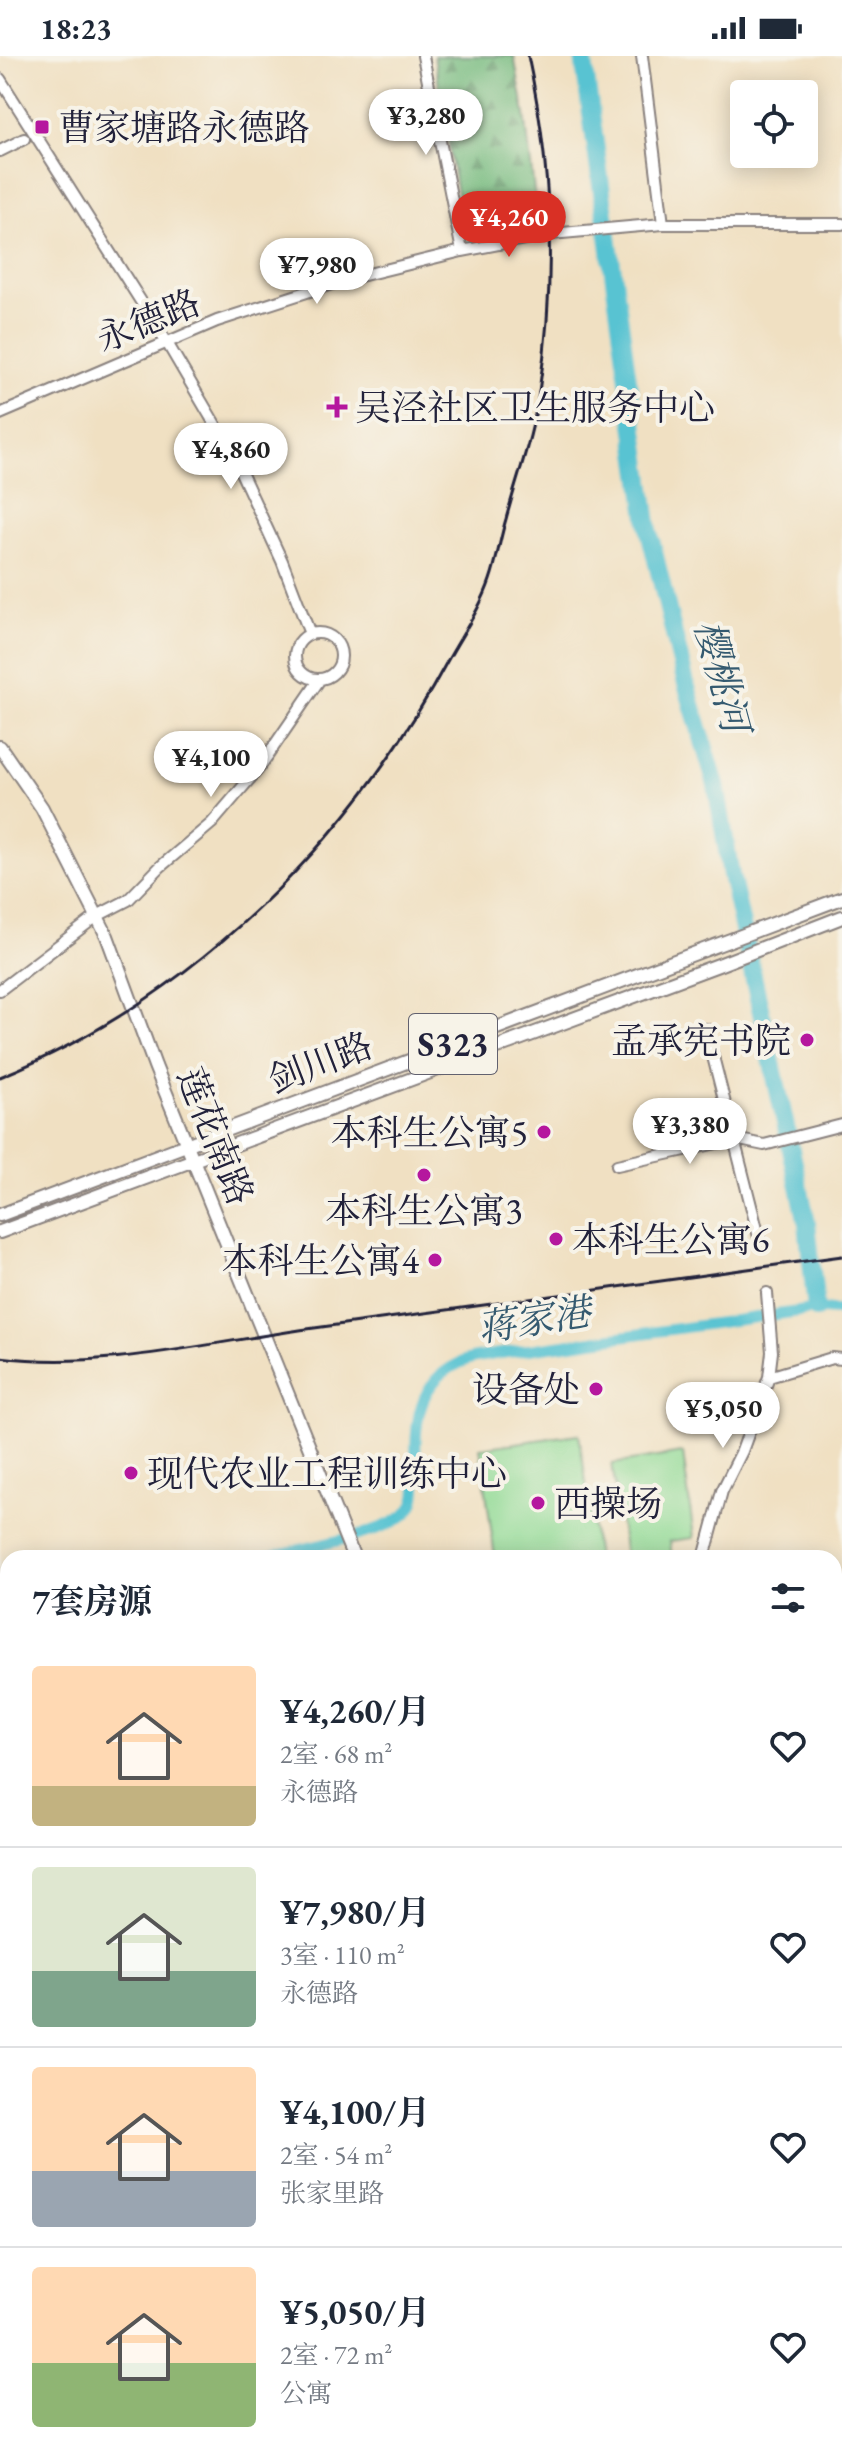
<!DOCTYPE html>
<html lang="zh">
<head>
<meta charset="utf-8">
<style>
  body { margin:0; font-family:"EB Garamond","Noto Serif SC",serif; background:#f2f2f3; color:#1f2937; height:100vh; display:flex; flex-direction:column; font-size:30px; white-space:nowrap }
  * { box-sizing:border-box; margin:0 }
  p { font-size:26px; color:#747a83 }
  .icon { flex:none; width:44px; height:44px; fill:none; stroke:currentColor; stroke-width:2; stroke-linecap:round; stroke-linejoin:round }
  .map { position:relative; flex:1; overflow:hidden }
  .panel { position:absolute; left:0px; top:1494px; width:842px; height:914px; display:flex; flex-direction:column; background:#fff; border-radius:24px 24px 0 0; box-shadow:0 4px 20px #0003 }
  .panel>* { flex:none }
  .tools { position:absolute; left:730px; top:24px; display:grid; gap:16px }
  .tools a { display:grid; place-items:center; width:88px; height:88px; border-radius:8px; background:#fff; box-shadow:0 4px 20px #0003; font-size:40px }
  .price { position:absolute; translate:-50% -68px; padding:0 18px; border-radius:28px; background:#fff; color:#222; font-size:26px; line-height:52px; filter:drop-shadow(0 2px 4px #0008) }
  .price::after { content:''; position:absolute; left:50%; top:48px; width:24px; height:18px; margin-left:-12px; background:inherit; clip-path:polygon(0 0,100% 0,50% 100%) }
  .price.on { background:#d93025; color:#fff }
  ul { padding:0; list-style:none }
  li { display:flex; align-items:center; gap:24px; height:200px; padding:0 32px }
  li+li { border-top:2px solid #e0e1e3 }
  li span { display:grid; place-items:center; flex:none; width:224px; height:160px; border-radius:8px; color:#555 }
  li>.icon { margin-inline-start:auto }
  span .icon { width:96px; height:96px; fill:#fffc; stroke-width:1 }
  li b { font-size:34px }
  h2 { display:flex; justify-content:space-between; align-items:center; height:96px; padding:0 32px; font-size:34px }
  .status { display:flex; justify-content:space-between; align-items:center; height:56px; padding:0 40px; background:#fff; direction:ltr }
  .status svg { height:22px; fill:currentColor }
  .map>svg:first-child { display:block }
  .grass { fill:url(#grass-dots); stroke:#5a7e68; stroke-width:2 }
  .forest { fill:url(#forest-firs); stroke:#4b6e5c; stroke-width:2 }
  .garden { fill:#91da95; stroke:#5a7e68; stroke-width:2 }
  .water { fill:url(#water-ripples); stroke:#3d7286; stroke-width:2 }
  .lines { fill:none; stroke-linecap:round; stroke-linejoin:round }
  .canal { stroke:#58c3d2; stroke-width:11 }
  .river { stroke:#58c3d2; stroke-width:18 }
  .minor-casing { stroke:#89817e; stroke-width:14 }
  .major-casing { stroke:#89817e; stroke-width:16 }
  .minor { stroke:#fff; stroke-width:10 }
  .major { stroke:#fff; stroke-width:12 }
  .rail { stroke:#22223b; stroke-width:3 }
  .poi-dot { fill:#b5179e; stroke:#f7f3e8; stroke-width:3 }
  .labels { text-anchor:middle; stroke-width:8; stroke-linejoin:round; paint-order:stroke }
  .shield { fill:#f7f3e8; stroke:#62616f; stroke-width:2 }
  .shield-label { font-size:34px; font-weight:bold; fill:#22223b }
  .poi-label { font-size:36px; fill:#22223b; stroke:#f7f3e8; text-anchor:start }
  .street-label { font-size:36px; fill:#22223b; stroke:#f7f3e8 }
  .water-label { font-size:38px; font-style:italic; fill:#355a70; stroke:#f7f3e8 }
</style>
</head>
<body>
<div class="status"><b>18:23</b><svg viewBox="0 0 49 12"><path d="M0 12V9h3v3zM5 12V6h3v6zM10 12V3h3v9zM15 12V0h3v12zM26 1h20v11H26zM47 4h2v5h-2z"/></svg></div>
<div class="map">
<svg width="842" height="2407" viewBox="0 0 842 2407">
  <defs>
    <pattern id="grass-dots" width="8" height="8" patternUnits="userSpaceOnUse" patternTransform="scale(2)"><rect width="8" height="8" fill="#91da95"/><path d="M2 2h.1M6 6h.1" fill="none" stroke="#7dbb81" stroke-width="1.8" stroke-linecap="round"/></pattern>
    <pattern id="forest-firs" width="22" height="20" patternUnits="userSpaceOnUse" patternTransform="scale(2)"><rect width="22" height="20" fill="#74ba7e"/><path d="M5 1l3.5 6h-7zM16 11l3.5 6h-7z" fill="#5f9768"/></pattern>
    <pattern id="water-ripples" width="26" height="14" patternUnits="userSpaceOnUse" patternTransform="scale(2)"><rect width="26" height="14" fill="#58c3d2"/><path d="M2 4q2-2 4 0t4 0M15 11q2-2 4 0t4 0" fill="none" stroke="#4ca7b5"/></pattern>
  </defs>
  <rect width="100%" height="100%" fill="#f7f3e8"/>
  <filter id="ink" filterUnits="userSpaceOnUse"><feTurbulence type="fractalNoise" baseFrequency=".0125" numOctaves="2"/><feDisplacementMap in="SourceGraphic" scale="16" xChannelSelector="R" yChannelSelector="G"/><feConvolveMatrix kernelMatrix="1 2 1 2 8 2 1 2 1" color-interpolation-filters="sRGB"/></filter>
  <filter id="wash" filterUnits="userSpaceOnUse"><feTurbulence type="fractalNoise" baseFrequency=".006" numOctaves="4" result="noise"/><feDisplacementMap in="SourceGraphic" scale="32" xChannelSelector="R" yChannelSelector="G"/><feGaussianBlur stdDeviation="1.8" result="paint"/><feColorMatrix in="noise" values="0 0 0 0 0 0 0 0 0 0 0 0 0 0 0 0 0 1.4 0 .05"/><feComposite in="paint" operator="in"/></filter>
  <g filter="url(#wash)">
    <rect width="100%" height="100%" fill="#f0e0c2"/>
    <path class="grass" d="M0,2200l8,5v112l-8,3z
      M47,2400h142l1,7h-148z"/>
    <path class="forest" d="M434,0h80l11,58 13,110 -54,13 -18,-17 -7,-14z"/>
    <path class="garden" d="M579,1378l18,124h-102l-15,-110z
      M683,1397l11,85 -24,3 2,17h-47l-13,-94z"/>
    <path class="water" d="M8,2359v41h27l-5,7h-30v-45z"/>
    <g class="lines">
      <path class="canal" d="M262,1502c33,-8 122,-23 145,-45 11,-10 10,-26 9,-40 -1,-47 -2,-94 51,-113 9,-3 20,-4 30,-6l319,-45 26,2
        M0,1581l8,-3"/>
      <path class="river" d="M583,0l66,475 37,153 30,101 15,90 76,348 9,86"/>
    </g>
  </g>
  <g filter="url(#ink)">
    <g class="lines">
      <g class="minor-casing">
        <path id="minor" d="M423,0l39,195
          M642,0l21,168
          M0,23l166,262 67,114 49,106 28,73
          M0,95l24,-12
          M0,358l217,-93 127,-41 118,-29 89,-17 112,-10h179
          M295 600a23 23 0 1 1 46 0a23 23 0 1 1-46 0Z
          M0,934l97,-74 31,-16 32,-33 52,-44 47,-55 61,-89
          M706,973l54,212
          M617,1109l118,-26 29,6 78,-20
          M769,1321l63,-19 10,1
          M704,1502l18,-67 20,-40 27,-74 3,-25 -5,-59
          M834,1941l8,2
          M834,2060h8
          M834,2091h8
          M834,2217l8,2
          M834,2254l8,-2"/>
      </g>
      <g class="major-casing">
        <path id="major" d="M0,691l42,61 65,128 48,130 199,492
          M0,1159l842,-317
          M0,1176l721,-268 121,-47
          M697,2400l3,7"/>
      </g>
      <use href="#minor" class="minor"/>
      <use href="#major" class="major"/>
      <path class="rail" d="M0,1021c193,-78 352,-237 449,-419 14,-25 32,-51 41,-78 7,-20 10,-41 16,-61 11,-42 27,-83 33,-127 17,-112 13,-225 -11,-336
        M0,1301c103,13 206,-14 307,-28 178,-24 357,-48 535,-73"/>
    </g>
  </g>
  <g class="poi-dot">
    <rect x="34" y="63" width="16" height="16" rx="4"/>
    <path d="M333 339h8v8h8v8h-8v8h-8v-8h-8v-8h8z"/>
    <circle cx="807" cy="984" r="8"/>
    <circle cx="544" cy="1076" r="8"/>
    <circle cx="424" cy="1119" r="8"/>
    <circle cx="556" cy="1183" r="8"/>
    <circle cx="435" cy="1204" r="8"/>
    <circle cx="596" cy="1333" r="8"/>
    <circle cx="131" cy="1417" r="8"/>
    <circle cx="538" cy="1447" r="8"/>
  </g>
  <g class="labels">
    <rect class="shield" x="409" y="958" width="88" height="60" rx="6"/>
    <g class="shield-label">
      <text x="453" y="1000">S323</text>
    </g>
    <g class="poi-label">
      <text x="58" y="84">曹家塘路永德路</text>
      <text x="355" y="364">吴泾社区卫生服务中心</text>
      <text x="791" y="997" text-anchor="end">孟承宪书院</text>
      <text x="528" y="1089" text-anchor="end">本科生公寓5</text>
      <text x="424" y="1167" text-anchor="middle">本科生公寓3</text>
      <text x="572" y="1196">本科生公寓6</text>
      <text x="419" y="1217" text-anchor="end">本科生公寓4</text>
      <text x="580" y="1346" text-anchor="end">设备处</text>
      <text x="147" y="1430">现代农业工程训练中心</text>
      <text x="554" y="1460">西操场</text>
    </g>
    <g class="street-label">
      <text transform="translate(148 264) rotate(-22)" y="13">永德路</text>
      <text transform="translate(320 1006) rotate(-21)" y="13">剑川路</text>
      <text transform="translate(216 1080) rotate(68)" y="13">莲花南路</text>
    </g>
    <g class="water-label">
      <text transform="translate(722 620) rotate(75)" y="13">樱桃河</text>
      <text transform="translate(534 1264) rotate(-9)" y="13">蒋家港</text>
    </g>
  </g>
</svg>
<div class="tools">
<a><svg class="icon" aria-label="locate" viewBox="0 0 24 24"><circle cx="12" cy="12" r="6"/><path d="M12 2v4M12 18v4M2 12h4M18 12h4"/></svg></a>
</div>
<b class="price" style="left:426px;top:101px">¥3,280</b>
<b class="price on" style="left:509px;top:203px">¥4,260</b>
<b class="price" style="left:317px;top:250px">¥7,980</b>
<b class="price" style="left:231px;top:435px">¥4,860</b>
<b class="price" style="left:211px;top:743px">¥4,100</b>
<b class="price" style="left:690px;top:1110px">¥3,380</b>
<b class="price" style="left:723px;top:1394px">¥5,050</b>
<section class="panel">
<h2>7套房源<svg class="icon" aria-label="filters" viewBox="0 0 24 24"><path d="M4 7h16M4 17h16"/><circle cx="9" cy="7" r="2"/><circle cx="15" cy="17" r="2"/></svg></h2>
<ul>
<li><span style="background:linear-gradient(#ffd9b3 75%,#c2b280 0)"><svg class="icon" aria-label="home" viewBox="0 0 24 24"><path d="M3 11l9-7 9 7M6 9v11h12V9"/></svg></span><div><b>¥4,260/月</b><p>2室 · 68 m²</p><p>永德路</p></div><svg class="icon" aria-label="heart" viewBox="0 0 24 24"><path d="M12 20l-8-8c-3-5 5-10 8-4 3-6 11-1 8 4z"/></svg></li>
<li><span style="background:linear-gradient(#dfe7d0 65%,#7fa58c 0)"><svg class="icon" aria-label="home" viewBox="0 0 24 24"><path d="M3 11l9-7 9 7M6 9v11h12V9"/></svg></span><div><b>¥7,980/月</b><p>3室 · 110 m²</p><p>永德路</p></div><svg class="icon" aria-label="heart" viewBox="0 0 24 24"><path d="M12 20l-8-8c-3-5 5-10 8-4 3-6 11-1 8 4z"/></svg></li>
<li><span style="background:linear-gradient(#ffd9b3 65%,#9aa5b1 0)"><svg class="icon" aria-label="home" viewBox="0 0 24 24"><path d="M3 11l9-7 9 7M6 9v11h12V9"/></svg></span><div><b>¥4,100/月</b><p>2室 · 54 m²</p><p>张家里路</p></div><svg class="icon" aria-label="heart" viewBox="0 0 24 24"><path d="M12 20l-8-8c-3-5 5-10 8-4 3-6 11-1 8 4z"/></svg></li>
<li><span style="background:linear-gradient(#ffd9b3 60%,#8fb573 0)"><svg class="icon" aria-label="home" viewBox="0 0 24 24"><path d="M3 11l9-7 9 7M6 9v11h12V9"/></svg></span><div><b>¥5,050/月</b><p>2室 · 72 m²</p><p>公寓</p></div><svg class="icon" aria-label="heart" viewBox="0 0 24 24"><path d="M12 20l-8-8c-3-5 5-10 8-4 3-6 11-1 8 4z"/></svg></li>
</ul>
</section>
</div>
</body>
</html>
